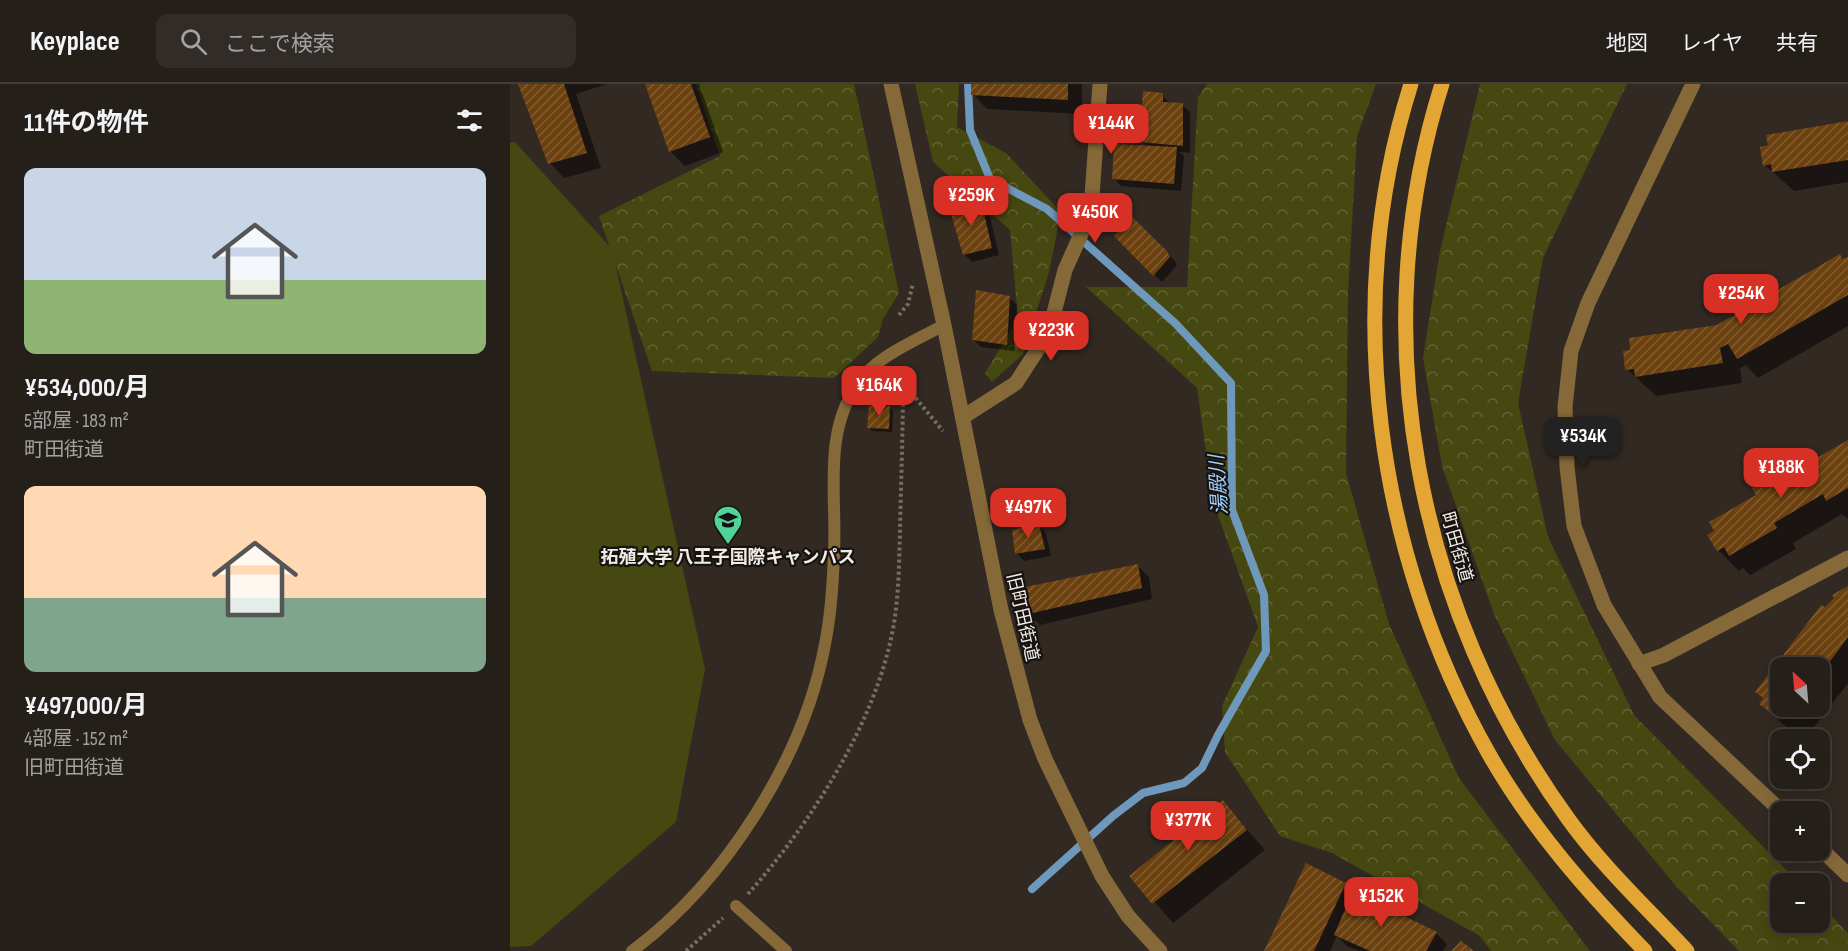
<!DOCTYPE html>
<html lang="ja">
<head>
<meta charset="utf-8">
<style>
  body { margin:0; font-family:"Sofia Sans Condensed","Noto Sans JP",sans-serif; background:#312c27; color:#f1f3f6; height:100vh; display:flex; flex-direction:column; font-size:22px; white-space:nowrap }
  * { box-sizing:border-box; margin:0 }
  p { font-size:20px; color:#a3a2a2 }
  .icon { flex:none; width:33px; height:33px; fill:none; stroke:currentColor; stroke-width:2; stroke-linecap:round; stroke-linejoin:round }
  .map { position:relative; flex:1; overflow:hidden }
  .sheet { display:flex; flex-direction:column; background:#251f1a; width:510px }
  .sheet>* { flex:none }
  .needle { width:39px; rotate:334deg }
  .controls { position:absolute; left:1260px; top:573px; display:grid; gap:12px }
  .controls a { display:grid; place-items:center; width:60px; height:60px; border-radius:12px; background:#251f1a; box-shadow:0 3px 15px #0003,0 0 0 2px #423d39; font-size:30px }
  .price { position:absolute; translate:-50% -51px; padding:0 14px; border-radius:12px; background:#d93025; color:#fff; font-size:20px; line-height:39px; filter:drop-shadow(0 2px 3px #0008) }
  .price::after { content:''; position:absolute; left:50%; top:36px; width:18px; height:14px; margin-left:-9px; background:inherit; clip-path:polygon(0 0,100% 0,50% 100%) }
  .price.current { background:#222; color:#fff }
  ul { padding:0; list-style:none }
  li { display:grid; align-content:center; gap:12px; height:318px; padding:0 24px }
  li span { display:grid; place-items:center; height:186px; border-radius:12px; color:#555 }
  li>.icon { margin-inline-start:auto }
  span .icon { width:108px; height:108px; fill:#fffc; stroke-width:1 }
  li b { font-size:26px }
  h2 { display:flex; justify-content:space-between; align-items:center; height:72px; padding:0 24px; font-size:26px }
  header { display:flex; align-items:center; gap:36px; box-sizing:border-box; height:84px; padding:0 30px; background:#251f1a; border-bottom:2px solid #423d39 }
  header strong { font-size:28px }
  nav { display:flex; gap:33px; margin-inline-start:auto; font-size:21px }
  .search { width:420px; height:54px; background:#312c27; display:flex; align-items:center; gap:15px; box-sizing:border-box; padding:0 21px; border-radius:12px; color:#a3a2a2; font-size:22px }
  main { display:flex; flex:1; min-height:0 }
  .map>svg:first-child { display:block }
  .forest { fill:url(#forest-crowns) }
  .garden { fill:#464811 }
  .shadow { fill:#0007; fill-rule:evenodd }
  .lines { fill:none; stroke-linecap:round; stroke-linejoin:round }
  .stream { stroke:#6f98bd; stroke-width:8 }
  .building { fill:url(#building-hatch) }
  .path { stroke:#756d67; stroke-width:4; stroke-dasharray:3 3; stroke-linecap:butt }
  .service { stroke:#866939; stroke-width:12 }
  .pedestrian { stroke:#866939; stroke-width:15 }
  .minor { stroke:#866939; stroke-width:15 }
  .tertiary { stroke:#866939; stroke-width:15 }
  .primary { stroke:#e3a634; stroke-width:15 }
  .labels { text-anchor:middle; stroke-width:4.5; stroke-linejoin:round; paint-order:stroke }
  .street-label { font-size:18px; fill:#f1ebe6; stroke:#16120f }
  .poi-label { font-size:18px; font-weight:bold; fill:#f1ebe6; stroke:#16120f }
  .water-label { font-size:20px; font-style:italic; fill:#a0d0ff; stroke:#16120f }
</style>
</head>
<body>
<header>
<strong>Keyplace</strong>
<div class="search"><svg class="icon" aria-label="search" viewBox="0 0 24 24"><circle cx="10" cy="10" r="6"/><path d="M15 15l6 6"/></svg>ここで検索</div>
<nav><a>地図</a><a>レイヤ</a><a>共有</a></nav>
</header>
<main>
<section class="sheet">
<h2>11件の物件<svg class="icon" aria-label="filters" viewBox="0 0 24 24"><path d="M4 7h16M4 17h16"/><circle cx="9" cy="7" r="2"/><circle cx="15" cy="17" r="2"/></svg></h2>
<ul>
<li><span style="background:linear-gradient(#c9d6e8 60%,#8fb573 0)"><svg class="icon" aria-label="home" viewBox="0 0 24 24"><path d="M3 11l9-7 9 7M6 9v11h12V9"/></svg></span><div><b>¥534,000/月</b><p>5部屋 · 183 m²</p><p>町田街道</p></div></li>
<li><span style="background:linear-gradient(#ffd9b3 60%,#7fa58c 0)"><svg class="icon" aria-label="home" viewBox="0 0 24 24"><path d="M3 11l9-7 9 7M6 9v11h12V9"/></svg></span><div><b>¥497,000/月</b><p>4部屋 · 152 m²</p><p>旧町田街道</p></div></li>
</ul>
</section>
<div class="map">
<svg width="1338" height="867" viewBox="0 0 1338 867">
  <defs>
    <pattern id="forest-crowns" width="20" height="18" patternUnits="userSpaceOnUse" patternTransform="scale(1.5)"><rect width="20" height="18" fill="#464811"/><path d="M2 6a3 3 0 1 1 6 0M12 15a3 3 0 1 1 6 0" fill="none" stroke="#616334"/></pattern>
    <pattern id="building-hatch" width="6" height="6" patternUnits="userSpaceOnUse" patternTransform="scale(1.5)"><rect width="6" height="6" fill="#6c410f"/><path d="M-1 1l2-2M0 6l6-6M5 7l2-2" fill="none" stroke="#815d32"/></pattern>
  </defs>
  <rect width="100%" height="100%" fill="#312922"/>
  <path class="forest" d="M186,0h158l45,209 -16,26 -5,18 -44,41 -182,-7 -53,-155 121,-60z
    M405,0h44l-2,43 49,26 55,59 -12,60 -26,82 -31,28 -7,-9 33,-54 -8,-89 -77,-68z
    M697,0h169l-19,52 -9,157 -2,180 43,151 70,154 131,173h-99l-11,-15 -148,-83 -52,-17 -55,-84 -3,-46 36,-79 -45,-126 -16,-113 -111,-101h101l11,-190z
    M970,0h147l-84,174 -25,145 30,134 86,178 165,168 -19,1v38h40v-18l28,29v18h-109l-64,-66 -120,-145 -61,-126 -52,-148 -19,-108 17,-107z"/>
  <path class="garden" d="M5,58l97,107 93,420 -29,153 -145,124 -21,1v-804z"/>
  <path class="shadow" d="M11,0h86l-31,10 25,74 -37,10 -14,-15z
    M137,0h52l24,68 -38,14 -15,-15z
    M463,0h109v30l-95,-5 -14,-15z
    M652,11l8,9 12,1 8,7v41l-11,-1 5,4 -3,35 -60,-5 -7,-8 33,-31 -6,-6z
    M1338,39v59l-54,9 -29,-26z
    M470,118l8,7 11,46 -27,7 -8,-8z
    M615,128l49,48 3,5 -15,17 -46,-46 6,-7z
    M1329,172l4,4 5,-1v67l-90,52 -12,-13 -6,3 2,15 -86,13 -29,-27 90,-42z
    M499,214l8,7 -3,46 -33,-4 -7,-7z
    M380,324l3,3 -1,21 -20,-1 -3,-4z
    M1338,358v77l-6,-5 -49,29 3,6 -46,26 -7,-7 -4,3 -20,-20 -9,-16 90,-73 5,5z
    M529,442l7,7 5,23 -27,5 -8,-8z
    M628,482l11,11 3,22 -112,26 -11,-11z
    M1338,504v95l-40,52 -7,-5 -5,6 -35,-32 3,-5 -7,-7 68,-84zM1270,584h40v38h-40z
    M713,718l42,48 -92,73 -41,-47z
    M835,800l11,10 80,39 11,11 -4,7h-84l-12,-5 -10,-10 -7,15h-65z"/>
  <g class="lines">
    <path class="stream" d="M458,0l2,46 20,49 57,30 128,114 56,60 1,127 32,85 2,56 -48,84 -16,33 -18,15 -41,10 -30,23 -81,73"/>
  </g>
  <path class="building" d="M8,0h46l23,69 -39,11z
    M135,0h46l19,53 -41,15z
    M461,0h97v16l-97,-5z
    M633,7l20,2v9l20,1v43l-44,-4z
    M1338,37v39l-76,12 -1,-8 -8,2 -3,-19 8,-2 -2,-10z
    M604,60l63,3 -3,37 -62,-5z
    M471,116l11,48 -29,7 -14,-48z
    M615,126l42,41 3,6 -17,19 -39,-40 7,-7 -8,-7z
    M1330,170l2,5 6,-2v38l-111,64 -9,-15 -8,4 3,15 -88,14 -1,-8 -9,1 -2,-19 7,-1 -1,-12 88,-13z
    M466,206l34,6 -3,49 -35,-5z
    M359,321l21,1 -1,23 -22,-1z
    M1338,356v48l-22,13 -3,-7 -49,29 3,5 -48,28 -5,-9 -7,4 -10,-16 7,-4 -5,-9 47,-27 -4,-7 48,-28 3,6z
    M529,440l6,25 -30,5 -3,-24z
    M628,480l4,24 -114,26 -3,-27z
    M1338,502v51l-28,38v-7h-40v38h15l-7,11 -8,-6 -4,6 -17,-13 4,-6 -8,-6 66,-87 4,2 9,-9 -2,-3z
    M713,716l24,30 -95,74 -23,-28z
    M796,779l40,20 -32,68h-50z
    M843,807l84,41 -11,19h-56l-36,-16z
    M951,857l13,10h-23z"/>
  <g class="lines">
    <path class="path" d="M389,231l9,-11 5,-21
      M394,300l39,47
      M238,810c62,-70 125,-167 144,-260 7,-34 7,-70 8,-104 1,-49 3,-98 3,-146
      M176,867l37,-33"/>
    <path class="service" d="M226,822l50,45
      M122,867c93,-69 172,-193 193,-307 6,-29 8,-61 9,-91 3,-56 -11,-117 22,-167 18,-29 59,-45 88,-61"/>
    <path class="pedestrian" d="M1129,580l25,-9 184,-97"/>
    <path class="minor" d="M453,333l53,-34 33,-51 16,-62 22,-49 5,-25 8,-112"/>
    <path class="tertiary" d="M381,0l53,241 57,285 29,110 15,39 57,117 26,40 32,35
      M1183,0l-105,219 -17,48 -6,56 2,60 7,59 30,79 56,92 122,115
      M1310,764l28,27"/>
    <path class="primary" d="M901,0c-70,221 -35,470 78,670 42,74 98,137 156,197
      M932,0c-79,250 -26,525 127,736 34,47 78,88 118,131"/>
  </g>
  <defs>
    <g id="university-pin" transform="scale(1.5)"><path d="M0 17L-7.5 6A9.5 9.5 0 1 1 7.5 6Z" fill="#50d398" stroke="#16120f"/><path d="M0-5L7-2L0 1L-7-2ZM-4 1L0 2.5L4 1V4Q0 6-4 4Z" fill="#111"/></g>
  </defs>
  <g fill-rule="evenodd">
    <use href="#university-pin" x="218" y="436"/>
  </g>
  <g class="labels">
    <g class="street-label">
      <text transform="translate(947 463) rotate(74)" y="6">町田街道</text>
      <text transform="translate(513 533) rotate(77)" y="6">旧町田街道</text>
    </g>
    <g class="poi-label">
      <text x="218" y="479">拓殖大学 八王子国際キャンパス</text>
    </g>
    <g class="water-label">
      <text transform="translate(708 401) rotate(-94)" y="7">湯殿川</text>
    </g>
  </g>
</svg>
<div class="controls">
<a><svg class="needle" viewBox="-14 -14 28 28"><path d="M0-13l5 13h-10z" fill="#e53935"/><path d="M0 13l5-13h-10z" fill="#a3a2a2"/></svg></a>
<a><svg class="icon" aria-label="locate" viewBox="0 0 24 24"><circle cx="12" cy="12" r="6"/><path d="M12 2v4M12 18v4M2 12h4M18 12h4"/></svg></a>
<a>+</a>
<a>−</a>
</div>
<b class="price" style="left:601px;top:71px">¥144K</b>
<b class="price" style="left:461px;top:143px">¥259K</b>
<b class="price" style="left:585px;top:160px">¥450K</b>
<b class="price" style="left:1231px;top:241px">¥254K</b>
<b class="price" style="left:541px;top:278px">¥223K</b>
<b class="price" style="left:369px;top:333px">¥164K</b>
<b class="price current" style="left:1073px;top:384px">¥534K</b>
<b class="price" style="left:1271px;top:415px">¥188K</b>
<b class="price" style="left:518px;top:455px">¥497K</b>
<b class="price" style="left:678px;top:768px">¥377K</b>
<b class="price" style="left:871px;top:844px">¥152K</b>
</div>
</main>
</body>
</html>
